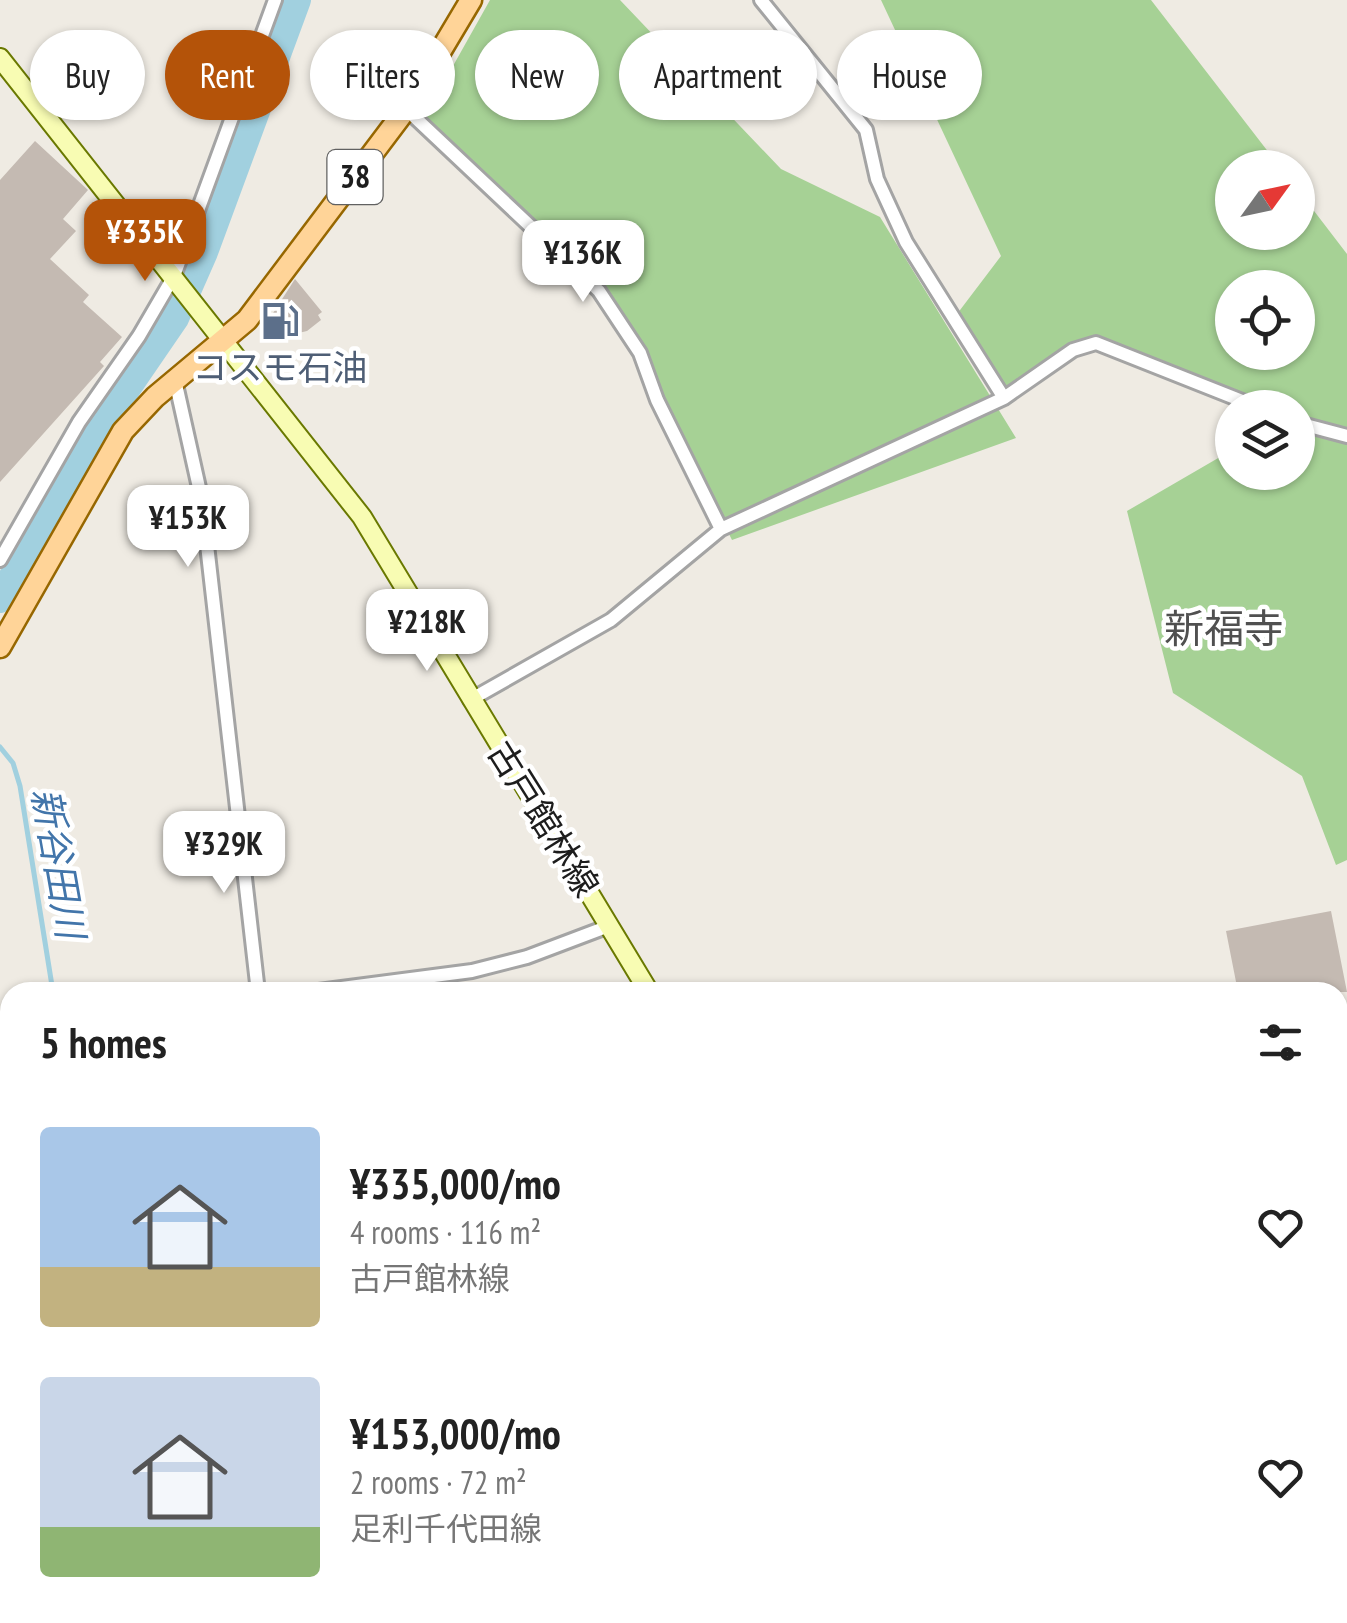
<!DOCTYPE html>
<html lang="en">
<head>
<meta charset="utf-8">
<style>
  body { margin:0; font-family:"PT Sans Narrow","Noto Sans JP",sans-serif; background:#f2f2f2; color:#222; height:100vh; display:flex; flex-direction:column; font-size:38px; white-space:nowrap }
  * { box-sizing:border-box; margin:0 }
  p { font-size:32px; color:#767676 }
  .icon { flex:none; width:55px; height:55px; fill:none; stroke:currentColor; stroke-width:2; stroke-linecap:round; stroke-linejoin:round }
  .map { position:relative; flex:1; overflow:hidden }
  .panel { position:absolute; left:0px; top:982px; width:1348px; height:642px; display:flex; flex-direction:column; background:#fff; border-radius:30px 30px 0 0; box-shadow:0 2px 8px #0004 }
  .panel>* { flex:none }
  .top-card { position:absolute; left:30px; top:30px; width:1288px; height:90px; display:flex; gap:20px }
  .needle { width:65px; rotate:57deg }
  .fabs { position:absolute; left:1215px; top:150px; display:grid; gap:20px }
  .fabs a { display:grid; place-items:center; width:100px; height:100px; border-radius:50%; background:#fff; box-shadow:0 2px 8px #0004; font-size:50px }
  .price { position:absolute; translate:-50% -85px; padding:0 22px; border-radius:20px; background:#fff; color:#222; font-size:32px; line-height:65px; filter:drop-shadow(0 2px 5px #0008) }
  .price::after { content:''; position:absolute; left:50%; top:60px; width:30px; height:22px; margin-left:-15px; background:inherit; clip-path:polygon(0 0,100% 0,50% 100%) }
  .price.current { background:#b45309; color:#fff }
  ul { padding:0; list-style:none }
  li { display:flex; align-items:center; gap:30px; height:250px; padding:0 40px }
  li span { display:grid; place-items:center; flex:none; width:280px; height:200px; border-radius:10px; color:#555 }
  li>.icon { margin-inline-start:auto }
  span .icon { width:120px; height:120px; fill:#fffc; stroke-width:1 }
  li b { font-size:42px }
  h2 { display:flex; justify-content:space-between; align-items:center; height:120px; padding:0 40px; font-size:42px }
  .pill { padding:0 35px; border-radius:45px; background:#fff; box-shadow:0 2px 8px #0004; font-size:35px; line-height:90px }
  .pill.current { background:#b45309; color:#fff }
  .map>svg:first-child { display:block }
  .forest { fill:#a6d195; fill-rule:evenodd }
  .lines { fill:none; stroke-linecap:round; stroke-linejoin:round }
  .stream { stroke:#a1d0df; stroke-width:5 }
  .river { stroke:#a1d0df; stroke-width:28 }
  .building { fill:#c4bab2 }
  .street-casing { stroke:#a4a4a4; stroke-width:18 }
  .secondary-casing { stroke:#6a7900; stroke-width:22 }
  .primary-casing { stroke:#976700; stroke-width:25 }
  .street { stroke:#fff; stroke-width:12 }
  .secondary { stroke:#f8fcb3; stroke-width:18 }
  .primary { stroke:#ffd498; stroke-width:20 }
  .labels { text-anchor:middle; stroke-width:9; stroke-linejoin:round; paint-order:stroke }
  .shield { fill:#fff; stroke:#616161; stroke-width:2.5 }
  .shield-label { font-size:32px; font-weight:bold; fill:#1d1d1d }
  .service-label { font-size:35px; fill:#4e5e75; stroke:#fff }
  .street-label { font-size:35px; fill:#1d1d1d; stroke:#fff }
  .water-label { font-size:38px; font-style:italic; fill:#4275aa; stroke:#fff }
  .quarter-label { font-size:40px; fill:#505050; stroke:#fff }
</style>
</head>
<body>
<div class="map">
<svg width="1347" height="1623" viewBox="0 0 1347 1623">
  <rect width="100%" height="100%" fill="#efebe3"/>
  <path class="forest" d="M490,0h130l161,169 99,48 136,221 -284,102 -86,-172 -58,-88 -167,-157z
    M881,0h270l129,167 -48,1v64h66v-42l49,64v606l-11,5 -34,-89 -129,-83 -46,-182 105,-61v22h66v-64l-41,-1 -161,-64 -92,55 -50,-80 47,-62zM1232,288h66v64h-66z"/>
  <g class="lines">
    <path class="stream" d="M0,747l13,16 7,23 33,206
      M113,1623v-8"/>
    <path class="river" d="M0,599l88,-154 87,-127 29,-66 93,-252"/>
  </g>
  <path class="building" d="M35,141l53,49 -25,29 13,12 -26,28 39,36 -6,7 39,35 -22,25 4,4 -104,116v-302z
    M295,279l27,33 -4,3 3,5 -14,11 -17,4 -22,-14z
    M1331,911l16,81h-109l-12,-61z"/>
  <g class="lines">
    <g class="street-casing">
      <path id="street" d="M761,0l105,130 11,49 29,63 98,156
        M406,109l193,182 41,62 17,47 64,129
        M175,380l27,121 56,491
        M1298,423l49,13
        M0,560l79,-138 60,-86 35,-60 101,-276
        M470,700l141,-80 110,-91 283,-131 69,-48 23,-7 164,65
        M311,992l161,-21 55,-14 82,-31
        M1338,1143l9,-8
        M1338,1337l9,31
        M0,1408l10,-3
        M1338,1499l9,-1
        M464,1615l2,8
        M662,1621l19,-6
        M274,1623v-8
        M1002,1623l18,-8
        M1035,1623l24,-8"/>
    </g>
    <g class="secondary-casing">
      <path id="secondary" d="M0,58l362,459 287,475
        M1021,1615l4,8"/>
    </g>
    <g class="primary-casing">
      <path id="primary" d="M0,647l123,-216 32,-34 92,-77 159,-211 65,-109"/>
    </g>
    <use href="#street" class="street"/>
    <use href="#secondary" class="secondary"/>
    <use href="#primary" class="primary"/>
  </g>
  <defs>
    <g id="fuel-bare" transform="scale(3)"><path d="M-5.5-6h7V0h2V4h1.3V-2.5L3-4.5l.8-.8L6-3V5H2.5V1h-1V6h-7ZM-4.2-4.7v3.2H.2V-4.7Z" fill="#5c6f8a" stroke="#fff" stroke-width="2.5" paint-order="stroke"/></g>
  </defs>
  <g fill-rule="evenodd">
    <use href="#fuel-bare" x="280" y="321"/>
  </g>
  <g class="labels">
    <rect class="shield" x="327.5" y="150" width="55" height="54" rx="8"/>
    <g class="shield-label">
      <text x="355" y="188">38</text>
    </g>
    <g class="service-label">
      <text x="280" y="380">コスモ石油</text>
    </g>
    <g class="street-label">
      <text transform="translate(543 819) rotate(58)" y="12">古戸館林線</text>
    </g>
    <g class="water-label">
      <text transform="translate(58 863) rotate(80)" y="13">新谷田川</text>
    </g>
    <g class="quarter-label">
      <text x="1224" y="643">新福寺</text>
    </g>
  </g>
</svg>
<div class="fabs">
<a><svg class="needle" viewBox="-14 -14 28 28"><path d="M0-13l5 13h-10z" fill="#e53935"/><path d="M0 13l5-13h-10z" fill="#767676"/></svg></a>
<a><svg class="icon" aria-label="locate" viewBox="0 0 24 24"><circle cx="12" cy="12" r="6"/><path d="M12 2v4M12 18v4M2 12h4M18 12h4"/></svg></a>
<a><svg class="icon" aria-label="layers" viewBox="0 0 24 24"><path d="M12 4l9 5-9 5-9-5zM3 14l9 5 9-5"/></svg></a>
</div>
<b class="price current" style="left:145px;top:284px">¥335K</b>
<b class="price" style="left:583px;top:305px">¥136K</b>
<b class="price" style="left:188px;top:570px">¥153K</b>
<b class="price" style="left:427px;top:674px">¥218K</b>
<b class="price" style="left:224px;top:896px">¥329K</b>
<div class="top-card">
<a class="pill">Buy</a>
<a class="pill current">Rent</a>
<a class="pill">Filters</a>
<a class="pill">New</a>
<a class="pill">Apartment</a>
<a class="pill">House</a>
</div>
<section class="panel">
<h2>5 homes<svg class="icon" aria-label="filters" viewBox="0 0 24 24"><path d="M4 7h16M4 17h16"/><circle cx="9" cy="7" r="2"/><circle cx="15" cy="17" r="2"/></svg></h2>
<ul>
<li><span style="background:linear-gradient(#a9c7e8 70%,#c2b280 0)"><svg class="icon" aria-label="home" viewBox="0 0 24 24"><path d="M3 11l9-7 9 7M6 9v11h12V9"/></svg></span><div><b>¥335,000/mo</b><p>4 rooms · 116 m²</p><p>古戸館林線</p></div><svg class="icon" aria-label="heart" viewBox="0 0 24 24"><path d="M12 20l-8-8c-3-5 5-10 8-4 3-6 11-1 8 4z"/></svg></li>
<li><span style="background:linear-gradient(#c9d6e8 75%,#8fb573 0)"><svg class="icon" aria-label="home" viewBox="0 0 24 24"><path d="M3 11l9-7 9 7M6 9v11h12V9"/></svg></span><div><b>¥153,000/mo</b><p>2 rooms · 72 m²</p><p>足利千代田線</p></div><svg class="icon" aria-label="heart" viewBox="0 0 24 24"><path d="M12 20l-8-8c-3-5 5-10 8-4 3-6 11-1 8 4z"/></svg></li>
</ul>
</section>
</div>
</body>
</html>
